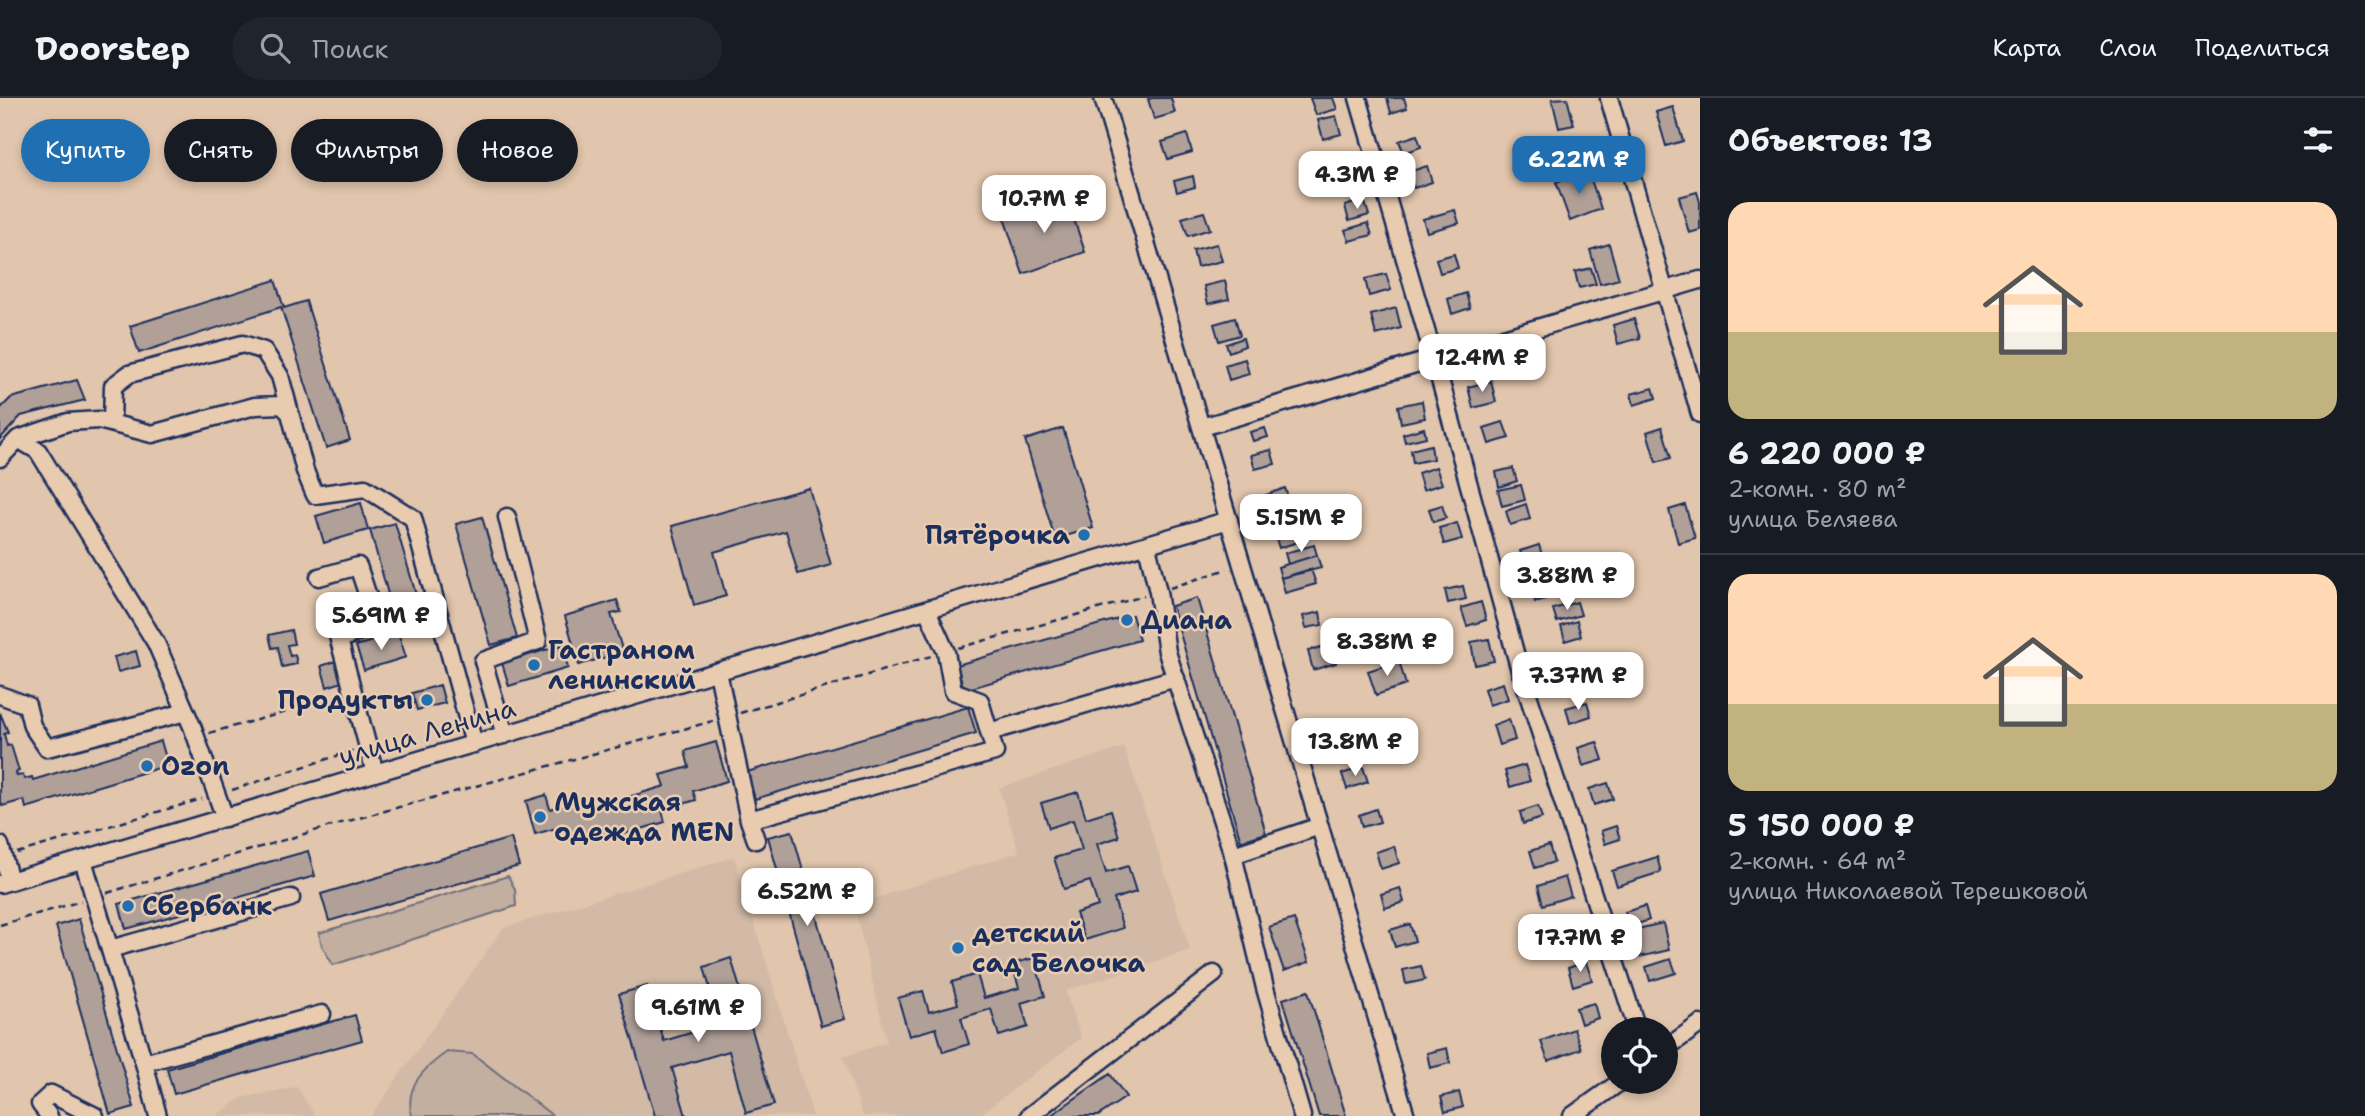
<!DOCTYPE html>
<html lang="ru">
<head>
<meta charset="utf-8">
<style>
  body { margin:0; font-family:"Shantell Sans",sans-serif; background:#20242c; color:#f1f3f6; height:100vh; display:flex; flex-direction:column; font-size:26px; white-space:nowrap }
  * { box-sizing:border-box; margin:0 }
  p { font-size:23px; color:#9ea1a6 }
  .icon { flex:none; width:38px; height:38px; fill:none; stroke:currentColor; stroke-width:2; stroke-linecap:round; stroke-linejoin:round }
  .map { position:relative; flex:1; overflow:hidden }
  .panel { display:flex; flex-direction:column; background:#171b24; width:665px }
  .panel>* { flex:none }
  .top-card { position:absolute; left:21px; top:21px; width:665px; height:63px; display:flex; gap:14px }
  .tools { position:absolute; left:1601px; top:919px; display:grid; gap:14px }
  .tools a { display:grid; place-items:center; width:77px; height:77px; border-radius:50%; background:#171b24; box-shadow:0 4px 10px #0003; font-size:35px }
  .price { position:absolute; translate:-50% -60px; padding:0 16px; border-radius:14px; background:#fff; color:#222; font-size:23px; line-height:46px; filter:drop-shadow(0 2px 4px #0008) }
  .price::after { content:''; position:absolute; left:50%; top:42px; width:21px; height:16px; margin-left:-10px; background:inherit; clip-path:polygon(0 0,100% 0,50% 100%) }
  .price.current { background:#1f6fb2; color:#fff }
  ul { padding:0; list-style:none }
  li { display:grid; align-content:center; gap:14px; height:371px; padding:0 28px }
  li+li { border-top:2px solid #363941 }
  li span { display:grid; place-items:center; height:217px; border-radius:21px; color:#555 }
  li>.icon { margin-inline-start:auto }
  span .icon { width:126px; height:126px; fill:#fffc; stroke-width:1 }
  li b { font-size:30px }
  h2 { display:flex; justify-content:space-between; align-items:center; height:84px; padding:0 28px; font-size:30px }
  .pill { padding:0 24px; border-radius:32px; background:#171b24; box-shadow:0 4px 10px #0003; font-size:24px; line-height:63px }
  .pill.current { background:#1f6fb2; color:#fff }
  header { display:flex; align-items:center; gap:42px; box-sizing:border-box; height:98px; padding:0 35px; background:#171b24; border-bottom:2px solid #363941 }
  header strong { font-size:33px }
  nav { display:flex; gap:38px; margin-inline-start:auto; font-size:24px }
  .search { width:490px; height:63px; background:#20242c; display:flex; align-items:center; gap:18px; box-sizing:border-box; padding:0 24px; border-radius:38px; color:#9ea1a6; font-size:26px }
  main { display:flex; flex:1; min-height:0 }
  .map>svg:first-child { display:block }
  .built { fill:#d2baa6 }
  .green { fill:#c3afa0; stroke:#6f6f7f; stroke-width:2 }
  .building { fill:#b0a098; stroke:#1b2f5e; stroke-width:2 }
  .lines { fill:none; stroke-linecap:round; stroke-linejoin:round }
  .minor-casing { stroke:#1b2f5e; stroke-width:21 }
  .path { stroke:#1b2f5e; stroke-width:2.5; stroke-dasharray:7 5; stroke-linecap:butt }
  .minor { stroke:#e9cbaf; stroke-width:16 }
  .poi-dot { fill:#1f6fb2; stroke:#e9cbaf; stroke-width:2.5 }
  .labels { text-anchor:middle; stroke-width:5; stroke-linejoin:round; paint-order:stroke }
  .poi-label { font-size:26px; font-weight:bold; fill:#1b2f5e; stroke:#e9cbaf; text-anchor:start }
  .street-label { font-size:26px; fill:#1b2f5e; stroke:#e9cbaf }
</style>
</head>
<body>
<header>
<strong>Doorstep</strong>
<div class="search"><svg class="icon" aria-label="search" viewBox="0 0 24 24"><circle cx="10" cy="10" r="6"/><path d="M15 15l6 6"/></svg>Поиск</div>
<nav><a>Карта</a><a>Слои</a><a>Поделиться</a></nav>
</header>
<main>
<div class="map">
<svg width="1700" height="1018" viewBox="0 0 1700 1018">
  <rect width="100%" height="100%" fill="#e1c5ac"/>
  <filter id="ink" filterUnits="userSpaceOnUse"><feTurbulence type="fractalNoise" baseFrequency=".0143" numOctaves="2"/><feDisplacementMap in="SourceGraphic" scale="14" xChannelSelector="R" yChannelSelector="G"/><feConvolveMatrix kernelMatrix="1 2 1 2 8 2 1 2 1" color-interpolation-filters="sRGB"/></filter>
  <g filter="url(#ink)">
    <path class="built" d="M1124,649l66,203 -125,41 16,47 -103,78h-115l-20,-59 44,-15 -33,-137 165,-53 -20,-64z
      M734,759l79,259h-442l132,-188z
      M297,989l18,29h-99l25,-18z"/>
    <path class="green" d="M508,778l7,13 1,17 -183,59 -11,-19 -3,-13z
      M447,954l26,2 80,62h-141c-8,-30 12,-48 35,-64z"/>
    <path class="building" d="M1153,0h18l4,15 -21,6 -6,-20z
      M1310,0h23l4,11 -21,6z
      M1387,0h17l3,10 -16,5z
      M1567,0l7,27 -15,3 -7,-29z
      M1673,9l10,34 -17,5 -10,-34z
      M1336,18l5,18 -18,5 -5,-19z
      M1187,36l5,18 -24,7 -6,-17z
      M1417,37l4,12 -17,6 -5,-12z
      M1351,62l5,19 -21,7 -6,-19z
      M1427,68l5,16 -18,6 -5,-16z
      M1588,73l13,38 -31,12 -14,-39z
      M1193,78l2,11 -18,5 -3,-11z
      M1697,94l3,10v28l-11,3 -10,-36z
      M1066,98l19,56 -62,22 -19,-56z
      M1364,102l5,15 -20,6 -4,-15z
      M1455,112l4,13 -32,9 -4,-13z
      M1204,114l6,17 -22,7 -6,-18z
      M1368,125l4,12 -23,6 -4,-11z
      M1217,146l5,17 -25,6 -4,-17z
      M1609,146l10,35 -19,5 -10,-34z
      M1454,156l4,14 -18,5 -4,-14z
      M1591,170l5,16 -17,4 -4,-16z
      M1386,176l5,16 -22,6 -4,-17z
      M275,182l9,28 22,-7 44,139 -24,8 -45,-141 -142,46 -9,-27z
      M1225,183l4,18 -21,5 -4,-18z
      M1466,195l4,15 -18,6 -4,-15z
      M1396,210l5,20 -25,7 -5,-20z
      M1235,220l5,17 -21,6 -5,-17z
      M1634,221l6,19 -22,6 -5,-19z
      M1243,240l2,8 -16,6 -3,-8z
      M1245,261l4,15 -20,6 -4,-15z
      M77,282l8,20 -64,16 -21,23v-30l11,-11z
      M1491,283l5,21 -23,6 -5,-21z
      M1653,290l3,10 -22,7 -3,-11z
      M1422,303l3,17 -24,5 -3,-17z
      M1503,324l6,16 -20,6 -5,-16z
      M1662,329l9,31 -15,4 -9,-30z
      M1063,330l30,100 -38,11 -30,-99z
      M1265,330l3,9 -15,4 -3,-9z
      M1424,330l2,9 -21,5 -2,-8z
      M1431,347l2,14 -20,4 -2,-13z
      M1271,352l4,14 -20,5 -4,-14z
      M1436,369l6,17 -19,6 -5,-17z
      M1513,370l4,13 -18,6 -3,-15z
      M1521,387l4,15 -23,6 -4,-16z
      M809,390l22,77 -33,9 -12,-43 -72,21 12,44 -32,9 -22,-79z
      M1285,390l5,15 -22,7 -5,-14z
      M361,405l7,27 -44,13 -8,-27z
      M1526,406l4,15 -20,6 -4,-14z
      M1442,407l4,13 -13,4 -4,-13z
      M1685,407l10,33 -17,5 -9,-33z
      M482,419l35,121 -26,7 -35,-121z
      M395,425l30,102 -26,8 -29,-103z
      M1457,425l5,16 -18,5 -5,-16z
      M1297,430l4,13 -22,7 -4,-13z
      M1314,447l3,10 -29,9 -3,-11z
      M1539,447l4,13 -19,6 -4,-13z
      M1317,457l4,13 -40,10 -3,-11z
      M1311,471l5,15 -31,9 -4,-15z
      M1551,486l4,12 -20,6 -3,-12z
      M1463,488l3,13 -18,4 -3,-13z
      M1197,500l69,235 -25,8 -69,-235z
      M617,502l4,12 -10,2 12,38 -44,13 -14,-49z
      M1481,504l5,18 -19,6 -6,-18z
      M1577,504l4,13 -24,7 -4,-13z
      M1320,514l2,13 -16,3 -3,-12z
      M1132,517l7,25 -175,50 -7,-25z
      M1577,523l4,15 -16,5 -4,-15z
      M291,532l3,14 -7,1 3,11 5,-1 2,9 -15,3 -4,-20 -6,1 -3,-13z
      M398,535l8,24 -42,13 -8,-24z
      M1489,541l5,22 -19,4 -4,-23z
      M1331,546l5,19 -23,7 -5,-19z
      M562,547l6,23 -59,18 -7,-23z
      M136,553l4,15 -22,6 -4,-15z
      M336,563l6,21 -15,5 -6,-21z
      M1399,563l7,24 -30,10 -8,-24z
      M1571,564l5,17 -20,6 -5,-16z
      M1503,585l5,16 -19,6 -5,-16z
      M440,587l5,18 -28,7 -5,-17z
      M1587,604l4,14 -21,7 -4,-15z
      M968,609l8,26 -221,66 -8,-27z
      M0,615l8,19 -4,2 3,12 4,-1 8,26 -3,1 1,4 6,-1 1,4 8,-2 1,3 128,-39 7,24 -142,43 -2,-8 -22,6 -2,-8z
      M1509,621l6,21 -16,5 -6,-20z
      M1352,633l4,13 -17,5 -4,-13z
      M716,644l11,39 -34,10 3,9 -34,10 3,12 -61,18 -3,-12 -33,10 -4,-12 -29,8 -9,-33 20,-6 4,14 32,-10 3,11 80,-24 -4,-11 28,-8 -4,-16z
      M1597,644l6,18 -20,6 -5,-18z
      M1525,667l5,16 -20,6 -5,-16z
      M1363,669l5,15 -21,7 -5,-15z
      M1608,685l5,16 -19,6 -5,-16z
      M1078,694l8,26 25,-8 8,27 -22,7 9,29 22,-7 8,26 -22,7 9,29 -38,12 -9,-27 22,-7 -8,-25 -26,8 -10,-31 28,-8 -9,-30 -24,8 -8,-25z
      M1538,708l4,12 -19,6 -3,-12z
      M1376,711l4,13 -18,5 -3,-12z
      M1616,728l4,13 -15,5 -4,-13z
      M792,733l53,188 -24,7 -53,-189z
      M511,740l8,28 -190,55 -8,-27z
      M1549,747l5,17 -19,6 -5,-17z
      M1394,748l5,17 -18,6 -5,-17z
      M308,753l7,25 -189,53 -7,-25z
      M1657,759l4,15 -44,14 -5,-15z
      M1565,779l6,19 -28,9 -5,-19z
      M1400,790l4,14 -19,6 -4,-14z
      M1645,808l4,14 -20,7 -4,-15z
      M79,821l55,188 -24,7 -54,-188z
      M1294,821l15,43 -25,9 -15,-44z
      M1571,823l7,21 -16,4 -6,-21z
      M1663,825l6,27 -34,8 -6,-27z
      M1410,826l5,17 -20,6 -5,-17z
      M731,860l43,147 -28,8 -17,-62 -57,17 14,48h-31l-36,-122 28,-8 17,55 56,-17 -16,-57z
      M1034,860l11,38 -24,7 7,24 -29,9 -8,-27 -30,9 8,26 -26,8 -7,-24 -27,8 -11,-38 25,-7 6,21 29,-8 -6,-22 25,-8 7,24 35,-10 -7,-24z
      M1671,861l5,14 -26,8 -4,-14z
      M1586,864l6,18 -19,6 -5,-18z
      M1421,868l4,14 -19,4 -3,-14z
      M1308,893l38,125h-27l-36,-117z
      M1594,905l4,15 -17,6 -5,-16z
      M355,917l7,25 -188,54 -7,-25z
      M1574,931l7,20 -33,12 -7,-20z
      M1447,950l3,15 -20,5 -3,-15z
      M1110,976l16,23 -28,19h-48z
      M1459,994l4,15 -18,5 -4,-15z"/>
    <g class="lines">
      <g class="minor-casing">
        <path id="minor" d="M1103,0l303,1018
          M1358,0l76,260 85,309 118,362
          M1609,0l91,316
          M112,325l1,-37 16,-12 114,-30 21,7 16,25 10,37
          M1202,329l498,-147
          M18,341l20,12 118,192 36,83 33,92
          M0,360l18,-19 50,-17 31,-2 53,14 103,-28 27,-1 8,8 15,58 10,24 50,-7 48,30 61,226
          M1147,448l11,46 9,60 66,203
          M319,479l39,-11 19,58 -38,16 36,133
          M334,521l5,21
          M718,574l31,148 7,20
          M0,597l27,10 5,21 15,22 139,-36
          M989,634l187,-54
          M505,637l-22,-74 55,-20 -31,-124
          M749,722l246,-68 -15,-51 -27,-10 -7,-39 -19,-42
          M0,747l10,36
          M83,762l61,203 178,-49
          M0,786l1229,-364
          M110,851l181,-51
          M1666,950l34,-24
          M144,965l14,53
          M49,1018l-9,-12 11,-10 44,22
          M1029,1018l185,-142
          M1302,1018l-37,-128 -32,-133 87,-29
          M1572,1018l48,-34"/>
      </g>
      <path class="path" d="M1170,490l57,-19
        M958,550l186,-52
        M740,615l191,-57
        M209,635l132,-36
        M232,692l123,-40
        M17,755l185,-54
        M107,795l234,-70 372,-102
        M0,827l81,-24"/>
      <use href="#minor" class="minor"/>
    </g>
  </g>
  <g class="poi-dot">
    <circle cx="1084" cy="437" r="7"/>
    <circle cx="1127" cy="522" r="7"/>
    <circle cx="534" cy="567" r="7"/>
    <circle cx="427" cy="602" r="7"/>
    <circle cx="147" cy="668" r="7"/>
    <circle cx="540" cy="719" r="7"/>
    <circle cx="128" cy="808" r="7"/>
    <circle cx="958" cy="850" r="7"/>
  </g>
  <g class="labels">
    <g class="poi-label">
      <text x="1070" y="446" text-anchor="end">Пятёрочка</text>
      <text x="1141" y="531">Диана</text>
      <text x="548" y="561">Гастраном<tspan x="548" dy="30">ленинский</tspan></text>
      <text x="413" y="611" text-anchor="end">Продукты</text>
      <text x="161" y="677">Ozon</text>
      <text x="554" y="713">Мужская<tspan x="554" dy="30">одежда MEN</tspan></text>
      <text x="142" y="817">Сбербанк</text>
      <text x="972" y="844">детский<tspan x="972" dy="30">сад Белочка</tspan></text>
    </g>
    <g class="street-label">
      <text transform="translate(427 634) rotate(-16)" y="9">улица Ленина</text>
    </g>
  </g>
</svg>
<div class="tools">
<a><svg class="icon" aria-label="locate" viewBox="0 0 24 24"><circle cx="12" cy="12" r="6"/><path d="M12 2v4M12 18v4M2 12h4M18 12h4"/></svg></a>
</div>
<b class="price current" style="left:1579px;top:98px">6.22M ₽</b>
<b class="price" style="left:1357px;top:113px">4.3M ₽</b>
<b class="price" style="left:1044px;top:137px">10.7M ₽</b>
<b class="price" style="left:1482px;top:296px">12.4M ₽</b>
<b class="price" style="left:1301px;top:456px">5.15M ₽</b>
<b class="price" style="left:1567px;top:514px">3.88M ₽</b>
<b class="price" style="left:381px;top:554px">5.69M ₽</b>
<b class="price" style="left:1387px;top:580px">8.38M ₽</b>
<b class="price" style="left:1578px;top:614px">7.37M ₽</b>
<b class="price" style="left:1355px;top:680px">13.8M ₽</b>
<b class="price" style="left:807px;top:830px">6.52M ₽</b>
<b class="price" style="left:1580px;top:876px">17.7M ₽</b>
<b class="price" style="left:698px;top:946px">9.61M ₽</b>
<div class="top-card">
<a class="pill current">Купить</a>
<a class="pill">Снять</a>
<a class="pill">Фильтры</a>
<a class="pill">Новое</a>
</div>
</div>
<section class="panel">
<h2>Объектов: 13<svg class="icon" aria-label="filters" viewBox="0 0 24 24"><path d="M4 7h16M4 17h16"/><circle cx="9" cy="7" r="2"/><circle cx="15" cy="17" r="2"/></svg></h2>
<ul>
<li><span style="background:linear-gradient(#ffd9b3 60%,#c2b280 0)"><svg class="icon" aria-label="home" viewBox="0 0 24 24"><path d="M3 11l9-7 9 7M6 9v11h12V9"/></svg></span><div><b>6 220 000 ₽</b><p>2-комн. · 80 m²</p><p>улица Беляева</p></div></li>
<li><span style="background:linear-gradient(#ffd9b3 60%,#c2b280 0)"><svg class="icon" aria-label="home" viewBox="0 0 24 24"><path d="M3 11l9-7 9 7M6 9v11h12V9"/></svg></span><div><b>5 150 000 ₽</b><p>2-комн. · 64 m²</p><p>улица Николаевой Терешковой</p></div></li>
</ul>
</section>
</main>
</body>
</html>
